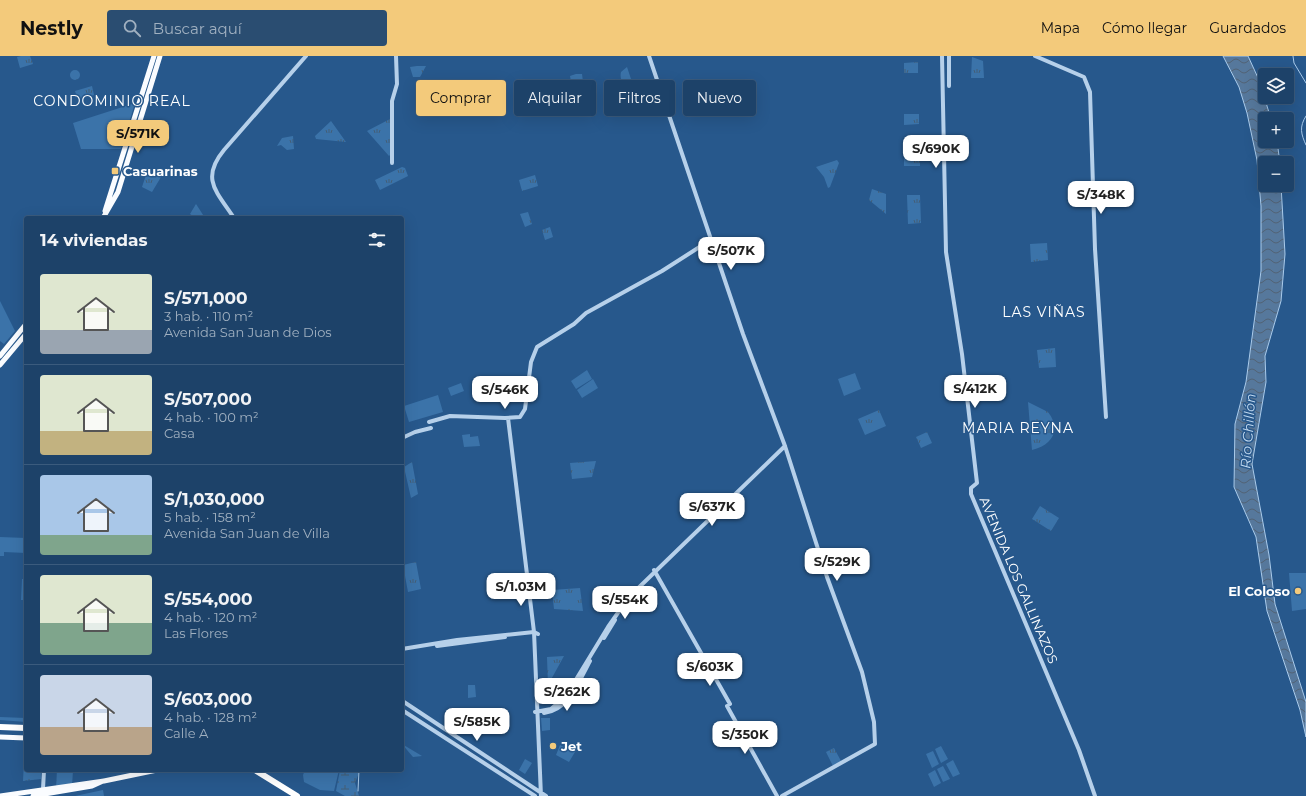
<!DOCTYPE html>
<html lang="es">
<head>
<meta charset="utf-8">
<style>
  body { margin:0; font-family:Montserrat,sans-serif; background:#2a4d71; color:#f1f3f6; height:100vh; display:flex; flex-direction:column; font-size:15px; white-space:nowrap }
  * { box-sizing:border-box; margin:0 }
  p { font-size:13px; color:#a0b0c0 }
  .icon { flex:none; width:22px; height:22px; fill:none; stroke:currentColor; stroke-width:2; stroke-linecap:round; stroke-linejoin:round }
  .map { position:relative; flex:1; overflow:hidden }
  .drawer { position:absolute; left:24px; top:160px; width:380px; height:556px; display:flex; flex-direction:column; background:#1d4269; border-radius:4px; box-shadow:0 4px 16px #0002,0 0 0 1px #3b5b7d }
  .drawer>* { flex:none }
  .guide { position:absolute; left:416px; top:24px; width:380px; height:36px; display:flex; gap:8px }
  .controls { position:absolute; left:1258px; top:12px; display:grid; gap:8px }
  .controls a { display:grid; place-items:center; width:36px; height:36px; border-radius:4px; background:#1d4269; box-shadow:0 4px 16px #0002,0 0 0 1px #3b5b7d; font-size:20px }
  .price { position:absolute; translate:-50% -34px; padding:0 9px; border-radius:8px; background:#fff; color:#222; font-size:13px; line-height:26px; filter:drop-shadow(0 1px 2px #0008) }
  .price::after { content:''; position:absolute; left:50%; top:24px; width:12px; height:9px; margin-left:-6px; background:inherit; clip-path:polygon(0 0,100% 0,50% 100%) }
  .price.on { background:#f3ca7b; color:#111 }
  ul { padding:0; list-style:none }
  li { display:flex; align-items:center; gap:12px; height:100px; padding:0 16px }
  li+li { border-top:1px solid #3b5b7d }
  li span { display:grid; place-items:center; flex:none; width:112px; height:80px; border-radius:4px; color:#555 }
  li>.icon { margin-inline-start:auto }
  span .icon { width:48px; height:48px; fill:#fffc; stroke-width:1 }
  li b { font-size:17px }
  h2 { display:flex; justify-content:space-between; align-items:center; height:48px; padding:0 16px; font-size:17px }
  .pill { padding:0 14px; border-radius:4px; background:#1d4269; box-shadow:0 4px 16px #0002,0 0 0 1px #3b5b7d; font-size:14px; line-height:36px }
  .pill.on { background:#f3ca7b; color:#111 }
  header { display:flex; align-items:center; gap:24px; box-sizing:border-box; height:56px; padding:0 20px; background:#f3ca7b; color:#111 }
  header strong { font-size:19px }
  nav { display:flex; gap:22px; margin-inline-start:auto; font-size:14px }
  .search { width:280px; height:36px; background:#2a4d71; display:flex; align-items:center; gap:10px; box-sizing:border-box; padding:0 14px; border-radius:4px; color:#a0b0c0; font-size:15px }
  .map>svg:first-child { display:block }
  .grass { fill:#3b73a9 }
  .wetland { fill:url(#wetland-marsh) }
  .park { fill:url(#park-tufts) }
  .water { fill:url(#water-waves); stroke:#aacbeb }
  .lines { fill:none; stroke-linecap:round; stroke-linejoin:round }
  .stream { stroke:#aacbeb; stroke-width:1 }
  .minor { stroke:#b6d0ea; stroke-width:4 }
  .major { stroke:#fafcff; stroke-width:5 }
  .highway { stroke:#fff; stroke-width:6 }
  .poi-dot { fill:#f3ca7b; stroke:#27588c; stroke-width:1.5 }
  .labels { text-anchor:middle; stroke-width:3; stroke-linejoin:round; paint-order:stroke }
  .poi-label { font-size:13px; font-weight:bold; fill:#fff; stroke:#27588c; text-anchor:start }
  .street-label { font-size:13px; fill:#fff; stroke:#27588c }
  .neighbourhood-label { font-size:14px; letter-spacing:1px; fill:#fff; stroke:#27588c }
  .water-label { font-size:14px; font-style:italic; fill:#c2daf1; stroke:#27588c }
</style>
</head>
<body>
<header>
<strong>Nestly</strong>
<div class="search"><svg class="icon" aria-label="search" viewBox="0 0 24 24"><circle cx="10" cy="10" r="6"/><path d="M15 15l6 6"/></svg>Buscar aquí</div>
<nav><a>Mapa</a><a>Cómo llegar</a><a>Guardados</a></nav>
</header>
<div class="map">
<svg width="1306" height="740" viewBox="0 0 1306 740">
  <defs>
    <pattern id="wetland-marsh" width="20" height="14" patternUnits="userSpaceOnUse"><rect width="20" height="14" fill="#3b73a9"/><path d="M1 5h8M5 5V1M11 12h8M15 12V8" fill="none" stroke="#445e76"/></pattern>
    <pattern id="park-tufts" width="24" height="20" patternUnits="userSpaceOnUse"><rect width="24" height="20" fill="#3b73a9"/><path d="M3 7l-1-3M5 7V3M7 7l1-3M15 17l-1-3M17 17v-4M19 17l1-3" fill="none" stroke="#445e76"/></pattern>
    <pattern id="water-waves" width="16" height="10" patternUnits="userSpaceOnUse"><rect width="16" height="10" fill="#56789c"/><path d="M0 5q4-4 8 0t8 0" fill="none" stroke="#516274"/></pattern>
  </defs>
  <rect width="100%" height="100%" fill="#27588c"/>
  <path class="grass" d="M135,47l-14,46h-40l-8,-26z
    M0,245l15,30 -11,13 -4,-3z
    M587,314l5,9 -16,10 -5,-8z
    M855,317l6,16 -17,7 -6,-17z
    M593,323l5,9 -16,10 -5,-8z
    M461,327l3,8 -13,5 -3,-8z
    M438,339l5,17 -34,10 -5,-16z
    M470,378v3l8,-1 2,10 -16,1 -2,-12z
    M0,481l26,1v15l-22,-1v4h-4z
    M1289,517h17v36l-14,2z
    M22,523h4v21h-5z
    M468,629h7l1,12 -8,1z
    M0,661l26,1v4l-26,-2z
    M541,662h9v12l-8,1z
    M560,689l15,7 -6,10 -13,-7z
    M941,690l7,13 -7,4 -6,-14z
    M933,695l6,13 -7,4 -6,-14z
    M525,703l7,4 -7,11 -6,-4z
    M953,704l7,14 -7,3 -7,-13z
    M943,710l7,13 -7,3 -6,-13z
    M305,714h34l-5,21 -14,-1 -16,-8 -1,-7z
    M935,714l6,13 -7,4 -6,-13z
    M103,734l1,6h-29z"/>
  <path class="wetland" d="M340,714h20l-5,13 4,13h-14l-9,-5z"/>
  <path class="park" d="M21,0h9l3,8 -13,4 -3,-11z
    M972,1l11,4 1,17h-13z
    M918,6v11h-14v-10z
    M417,10h9l-6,11h-7l-3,-10z
    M627,11l6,18c-8,2 -14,-4 -12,-13z
    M70 19a5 5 0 1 1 10 0a5 5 0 1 1-10 0Z
    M576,18h6l2,16 9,16 -15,3h-8l3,-17 -3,-16z
    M525,25c8,1 11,7 9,16l-5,5 -6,1z
    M92,30l2,9 -16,5 -3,-9z
    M904,58h15v10l-15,1z
    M390,63l1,35 -2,2 -22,-25z
    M331,65l15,21 -30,-3 -1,-3z
    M293,80l1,13 -7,1 -6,-5 -4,1 5,-8z
    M904,100h16v10h-16z
    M837,104l2,3 -9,24 -2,1 -4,-11 -8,-10z
    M402,111l3,1 3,8 -28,14 -5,-10z
    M148,113l13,8 -9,15 -10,-5z
    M535,119l3,11 -16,5 -3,-11z
    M872,133l14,5v20l-17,-14z
    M907,139h13l1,28 -13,1z
    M196,148l9,14h-9l-6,-4z
    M528,156l4,12 -7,3 -5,-13z
    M550,171l3,10 -8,3 -3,-10z
    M1047,187l1,17 -17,2 -1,-18z
    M1055,292l1,19 -17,1 -2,-18z
    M1028,346l20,10c14,18 4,33 -16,38z
    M879,354l7,16 -21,9 -7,-16z
    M927,376l5,11 -11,5 -5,-11z
    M596,405l-4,16 -20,2 -2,-16z
    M412,406l6,32 -7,4 -7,-31z
    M1040,450l19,12 -8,13 -19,-12z
    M416,506l5,27 -13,3 -5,-27z
    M580,532l3,23 -29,-2 -2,-19z
    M564,600l-16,29 -1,-28z
    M402,688l20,12 -9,1z
    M834,692l7,13 -8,5 -7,-14z
    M24,706h2v8h15v9l-18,2z
    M57,714h16l-1,16 -16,3z"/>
  <path class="water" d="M1223,0h25l11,24 12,39h-6v22h12l3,22h-15v22h16l4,69 -4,47 -16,55 1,26 -14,82 17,91 6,49 31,98v35l-6,-27 -33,-99 -11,-74 -22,-50 1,-63 11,-42 15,-111v-65l-4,-46 -10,-47 -8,-26z"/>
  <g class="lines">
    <path class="stream" d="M1293,0l1,7 12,20
      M1306,60c-7,11 -5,18 0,29
      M358,735l1,-21"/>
    <path class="minor" d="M649,0l94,278 42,112 42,131 35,95 12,50 1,22 -93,52
      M942,0l4,196 16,102 15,129 -6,5v6l108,256 16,46
      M949,0v30
      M1035,0l49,21 6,15 5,157 11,168
      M392,107v-62l5,-17 -1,-28
      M234,162c-17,-26 -34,-39 -10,-68l82,-94
      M508,362l26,214 7,164
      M429,366l21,-6 55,2 15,-1 5,-8 6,-47 6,-15 37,-23 12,-11 76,-42 50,-32
      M402,382l13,-6 16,-4
      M654,514l76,134
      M604,582l11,-18
      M437,590l68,-9
      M402,593l55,-9 77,-8 4,2
      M404,646l142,94
      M727,650l50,90
      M402,654l133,86
      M535,656l16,-3 15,-13 42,-69 21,-30 156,-151
      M544,657c25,-3 35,-32 46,-52
      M43,733l1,-19"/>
    <path class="major" d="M105,155l49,-155
      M103,162l15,-26 42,-136
      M0,300l26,-32
      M0,309l26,-31
      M0,681l26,1
      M0,740l104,-15 53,-11
      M33,740l59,-10 11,-5"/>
    <path class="highway" d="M0,671l26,1
      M255,714l42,26"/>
  </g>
  <g class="poi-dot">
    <rect x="111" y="111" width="8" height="8" rx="2"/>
    <circle cx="1298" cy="535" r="4"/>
    <circle cx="553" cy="690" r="4"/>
  </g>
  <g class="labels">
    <g class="poi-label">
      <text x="123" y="120">Casuarinas</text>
      <text x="1290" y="540" text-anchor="end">El Coloso</text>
      <text x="561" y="695">Jet</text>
    </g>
    <g class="street-label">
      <text transform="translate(1019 524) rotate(67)" y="5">AVENIDA LOS GALLINAZOS</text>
    </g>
    <g class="neighbourhood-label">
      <text x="112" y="50">CONDOMINIO REAL</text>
      <text x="1044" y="261">LAS VIÑAS</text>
      <text x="1018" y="377">MARIA REYNA</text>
    </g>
    <g class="water-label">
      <text transform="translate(1248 375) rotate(-86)" y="5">Río Chillón</text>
    </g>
  </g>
</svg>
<div class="controls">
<a><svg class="icon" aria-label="layers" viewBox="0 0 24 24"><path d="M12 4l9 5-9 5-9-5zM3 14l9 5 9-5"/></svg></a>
<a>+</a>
<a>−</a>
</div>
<b class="price on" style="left:138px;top:98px">S/571K</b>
<b class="price" style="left:936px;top:113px">S/690K</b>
<b class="price" style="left:1101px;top:159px">S/348K</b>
<b class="price" style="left:731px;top:215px">S/507K</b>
<b class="price" style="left:975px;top:353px">S/412K</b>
<b class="price" style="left:505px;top:354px">S/546K</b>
<b class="price" style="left:712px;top:471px">S/637K</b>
<b class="price" style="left:837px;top:526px">S/529K</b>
<b class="price" style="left:521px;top:551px">S/1.03M</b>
<b class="price" style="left:625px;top:564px">S/554K</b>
<b class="price" style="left:710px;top:631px">S/603K</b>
<b class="price" style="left:567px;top:656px">S/262K</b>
<b class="price" style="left:477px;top:686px">S/585K</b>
<b class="price" style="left:745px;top:699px">S/350K</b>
<div class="guide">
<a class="pill on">Comprar</a>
<a class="pill">Alquilar</a>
<a class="pill">Filtros</a>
<a class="pill">Nuevo</a>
</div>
<section class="drawer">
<h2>14 viviendas<svg class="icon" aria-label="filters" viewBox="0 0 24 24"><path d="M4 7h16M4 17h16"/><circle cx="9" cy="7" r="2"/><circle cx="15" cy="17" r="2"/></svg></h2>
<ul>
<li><span style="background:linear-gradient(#dfe7d0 70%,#9aa5b1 0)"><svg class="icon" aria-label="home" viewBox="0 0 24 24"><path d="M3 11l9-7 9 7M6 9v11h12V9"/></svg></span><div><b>S/571,000</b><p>3 hab. · 110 m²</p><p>Avenida San Juan de Dios</p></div></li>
<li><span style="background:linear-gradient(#dfe7d0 70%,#c2b280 0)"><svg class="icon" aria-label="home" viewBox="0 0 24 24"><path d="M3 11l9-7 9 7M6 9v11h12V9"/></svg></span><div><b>S/507,000</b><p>4 hab. · 100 m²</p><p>Casa</p></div></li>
<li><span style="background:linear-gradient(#a9c7e8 75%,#7fa58c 0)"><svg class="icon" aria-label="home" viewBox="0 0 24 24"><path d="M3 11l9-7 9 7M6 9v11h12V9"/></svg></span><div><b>S/1,030,000</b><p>5 hab. · 158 m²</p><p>Avenida San Juan de Villa</p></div></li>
<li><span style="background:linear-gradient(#dfe7d0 60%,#7fa58c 0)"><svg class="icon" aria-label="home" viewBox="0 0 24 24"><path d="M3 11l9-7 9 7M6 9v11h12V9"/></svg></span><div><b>S/554,000</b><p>4 hab. · 120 m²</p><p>Las Flores</p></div></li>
<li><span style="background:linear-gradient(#c9d6e8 65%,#b9a48a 0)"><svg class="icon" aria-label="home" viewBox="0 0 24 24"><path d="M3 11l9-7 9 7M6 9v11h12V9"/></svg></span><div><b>S/603,000</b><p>4 hab. · 128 m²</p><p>Calle A</p></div></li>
</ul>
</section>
</div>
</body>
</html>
